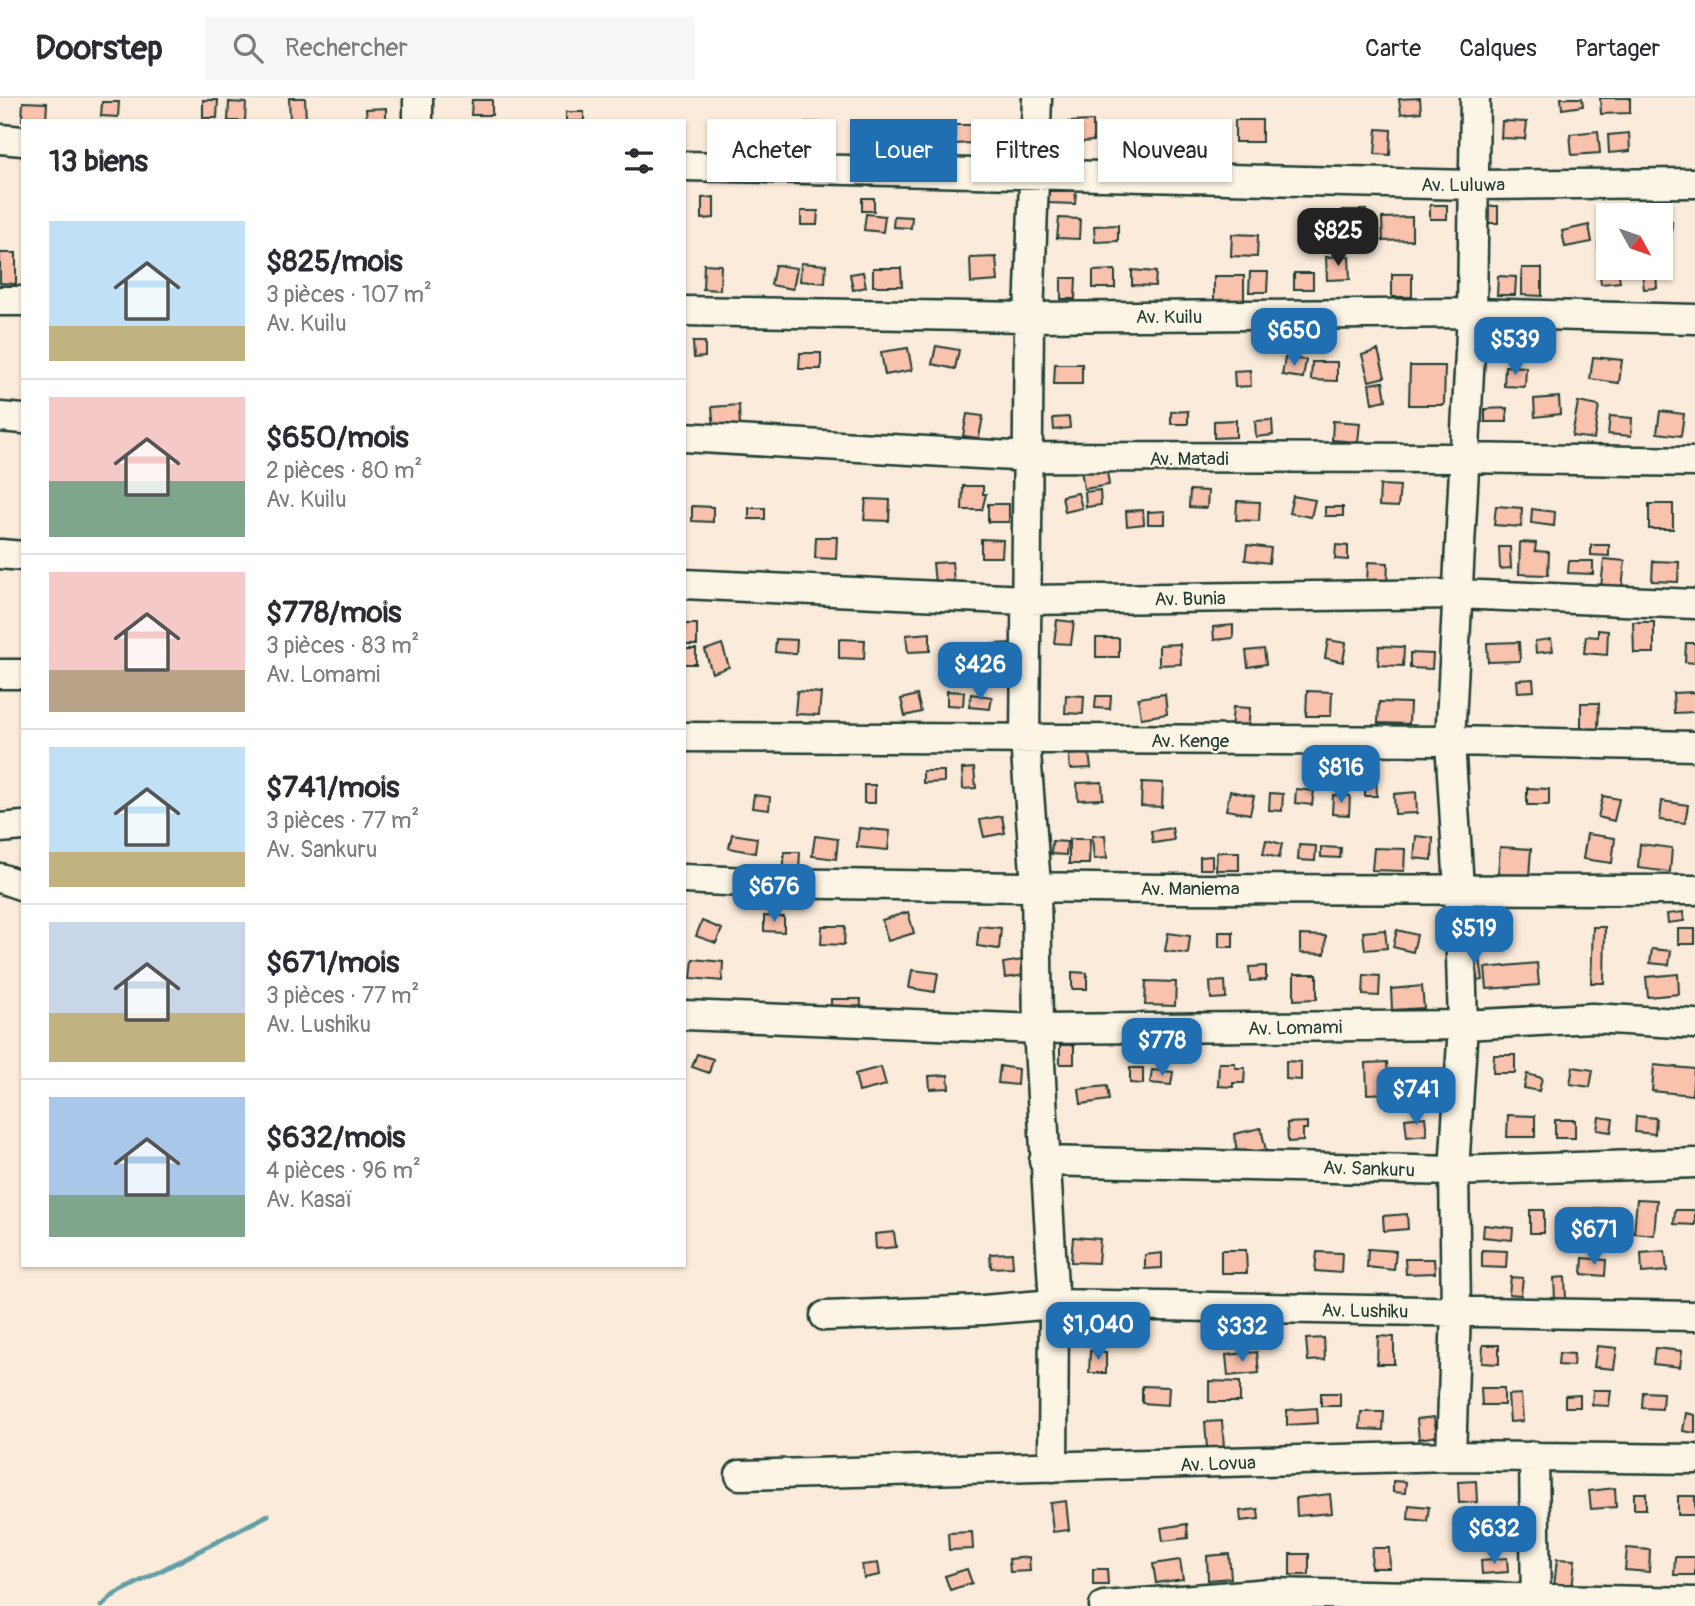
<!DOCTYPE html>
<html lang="fr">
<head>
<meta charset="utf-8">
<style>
  body { margin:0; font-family:Pangolin,sans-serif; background:#f7f7f7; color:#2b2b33; height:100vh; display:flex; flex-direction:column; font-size:26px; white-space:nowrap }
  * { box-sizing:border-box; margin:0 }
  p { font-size:23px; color:#7c7c81 }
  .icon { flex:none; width:38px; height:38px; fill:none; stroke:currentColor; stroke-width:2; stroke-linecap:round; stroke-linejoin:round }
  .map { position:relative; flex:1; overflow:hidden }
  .side { position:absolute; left:21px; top:21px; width:665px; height:1148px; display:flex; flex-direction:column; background:#fff; border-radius:0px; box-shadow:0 2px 5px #0004 }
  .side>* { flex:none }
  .hud { position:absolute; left:707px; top:21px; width:665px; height:63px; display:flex; gap:14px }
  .needle { width:46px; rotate:130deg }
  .buttons { position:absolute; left:1596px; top:105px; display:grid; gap:14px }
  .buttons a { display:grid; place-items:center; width:77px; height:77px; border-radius:0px; background:#fff; box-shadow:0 2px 5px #0004; font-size:35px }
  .price { position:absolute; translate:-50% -60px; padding:0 16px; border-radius:14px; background:#1f6fb2; color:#fff; font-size:23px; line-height:46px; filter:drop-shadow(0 2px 4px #0008) }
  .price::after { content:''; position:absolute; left:50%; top:42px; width:21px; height:16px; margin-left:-10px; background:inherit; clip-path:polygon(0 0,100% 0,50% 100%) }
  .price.active { background:#222; color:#fff }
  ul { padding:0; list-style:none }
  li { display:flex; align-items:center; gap:21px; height:175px; padding:0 28px }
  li+li { border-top:2px solid #e1e1e2 }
  li span { display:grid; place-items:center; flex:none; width:196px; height:140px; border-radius:0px; color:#555 }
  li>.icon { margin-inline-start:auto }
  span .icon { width:84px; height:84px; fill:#fffc; stroke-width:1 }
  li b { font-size:30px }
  h2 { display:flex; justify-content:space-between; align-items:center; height:84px; padding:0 28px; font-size:30px }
  .pill { padding:0 24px; border-radius:0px; background:#fff; box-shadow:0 2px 5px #0004; font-size:24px; line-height:63px }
  .pill.active { background:#1f6fb2; color:#fff }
  header { display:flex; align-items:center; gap:42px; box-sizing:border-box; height:98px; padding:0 35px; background:#fff; border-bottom:2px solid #e1e1e2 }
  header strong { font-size:33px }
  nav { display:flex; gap:38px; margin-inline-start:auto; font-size:24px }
  .search { width:490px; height:63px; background:#f7f7f7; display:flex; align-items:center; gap:18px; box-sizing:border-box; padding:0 24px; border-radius:0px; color:#7c7c81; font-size:26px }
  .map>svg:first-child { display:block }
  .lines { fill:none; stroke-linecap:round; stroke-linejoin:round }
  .stream { stroke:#649ea6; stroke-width:5 }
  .building { fill:#f9c2ac; stroke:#1f3d34; stroke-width:2 }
  .minor-casing { stroke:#1f3d34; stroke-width:33 }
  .minor { stroke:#fcf5e5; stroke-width:28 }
  .labels { text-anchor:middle; stroke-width:5; stroke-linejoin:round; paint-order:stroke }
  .street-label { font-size:19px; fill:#1f3d34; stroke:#fcf5e5 }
</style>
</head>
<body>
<header>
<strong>Doorstep</strong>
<div class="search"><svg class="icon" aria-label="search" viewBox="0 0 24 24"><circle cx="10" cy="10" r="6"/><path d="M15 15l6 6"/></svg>Rechercher</div>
<nav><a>Carte</a><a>Calques</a><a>Partager</a></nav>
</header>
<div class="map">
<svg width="1695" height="1508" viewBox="0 0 1695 1508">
  <rect width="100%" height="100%" fill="#fbebda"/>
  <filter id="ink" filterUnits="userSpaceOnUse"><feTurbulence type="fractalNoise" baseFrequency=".0143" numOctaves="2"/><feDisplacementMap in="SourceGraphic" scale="14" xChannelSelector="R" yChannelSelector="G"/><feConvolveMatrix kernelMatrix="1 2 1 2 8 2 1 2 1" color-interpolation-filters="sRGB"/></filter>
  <g filter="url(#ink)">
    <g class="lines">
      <path class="stream" d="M102,1508l12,-11 154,-80"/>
    </g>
    <path class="building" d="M289,0h16l1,23h-16z
      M1420,0l1,14 -20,2 -2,-15z
      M1561,0h21l1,8 -21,3z
      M1600,0h30v15l-29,1z
      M203,2h15l-1,18h-14z
      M472,2h20v15h-21z
      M23,4l24,1 -1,18 -24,-1z
      M102,4h17l-1,15 -17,-1z
      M229,4l17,1 -1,18h-17z
      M386,10v13h-19l-1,-12z
      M566,14h18v9h-18z
      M1235,22h27v22h-27z
      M1093,23v20l-25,2v-21z
      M1502,23l25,1 -2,17 -24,-1z
      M806,24l22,1 -1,20 -22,-1z
      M719,25l22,2 -1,20 -23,-2z
      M955,27h17v18l-17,1z
      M903,29l1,19 -24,1v-19z
      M1377,31l14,1 -1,25 -15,-1z
      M1598,33l2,22 -28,2 -2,-21z
      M1629,35l1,18 -21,2 -1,-18z
      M1048,92l28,1 -1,13 -28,-1z
      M714,99v21l-12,1v-21z
      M862,100h12v13h-12z
      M1430,107h17v14h-17z
      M1487,108h11v17h-11z
      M1342,112h24v19h-24z
      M801,113h17l-1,14h-16z
      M866,116l19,2 -2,16 -19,-2z
      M894,118l18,1 -1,11 -18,-1z
      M1412,119v23l-29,1 -1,-23z
      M1059,120l21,1 -1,20 -22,-1z
      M1661,122l11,1 -1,19 -10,-1z
      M1118,127v16l-23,1 -1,-16z
      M1589,127l3,17 -27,5 -3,-16z
      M1338,128l1,14 -21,2 -1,-15z
      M1232,136l26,1 -1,22 -26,-1z
      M1602,136h6v18l-9,1 -1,-12 4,-1z
      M0,155h16v31l-16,-1z
      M1349,158l1,23 -23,1 -1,-23z
      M996,159l2,24 -27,2 -1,-25z
      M801,165l25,2 -1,18 -25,-2z
      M704,166l17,1 -1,25 -17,-1z
      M775,167l22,3 -4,21 -22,-4z
      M873,170h28l1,18h-29z
      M1522,170h20v28l-20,-1z
      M1599,170h19l2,14 -19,2z
      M1115,172v18h-22v-17z
      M1132,172l24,2 -1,14 -23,-1z
      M1656,173l1,17 -13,1 -2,-17z
      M863,174l3,15 -13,3 -3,-16z
      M1250,174h18l-1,20h-18z
      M1294,175h19v16h-19z
      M1392,176h20v23h-20z
      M1214,178h30v27h-30z
      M1498,178l18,1 -1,18h-18z
      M1061,180h15l-1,21h-14z
      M693,244h12v15l-11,1z
      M936,248l23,4 -4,19 -23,-5z
      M908,250l4,22 -27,5 -4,-23z
      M1378,252l7,27 -16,4 -7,-26z
      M800,255h21v16h-22z
      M1593,259l29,3 -3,23 -29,-4z
      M1285,260l21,2 -3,18 -21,-3z
      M1312,264h25v19l-26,-1z
      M1055,266h27v20h-28z
      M1410,268h35l-1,39h-35z
      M1505,268l21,1 -1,20 -21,-1z
      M1250,272l1,16 -16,1 -1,-16z
      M1383,284l3,18 -14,3 -3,-19z
      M1559,299l1,17 -25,3 -1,-18z
      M1578,304l21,4 -5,33 -22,-3z
      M739,307l1,23 -26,1 -2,-22z
      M1507,310v14h-22v-13z
      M1188,313v13h-17v-12z
      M1660,313l24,3 -3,22 -24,-3z
      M967,316l16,2 -4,22 -16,-2z
      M1610,318l22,2 -1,18 -23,-2z
      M1069,319l1,11 -16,2 -1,-12z
      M1236,322v17l-22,1v-17z
      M1272,322l1,15 -17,2 -1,-16z
      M1333,323l27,2 -2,19 -26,-2z
      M1106,367l3,20 -25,4 -3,-20z
      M1380,387l20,1 -2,21 -19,-1z
      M963,388h20v8h3l-4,16h-20z
      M1100,392l1,15 -15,2 -1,-15z
      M1190,392l18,1 -1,17 -18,-1z
      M1078,395l4,15 -17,4 -3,-16z
      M1293,398l22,4 -4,17 -22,-4z
      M866,401l24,1 -1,21 -25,-1z
      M1237,403l23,1 -1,19 -23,-1z
      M988,406h21v18h-21z
      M1649,406h24v25h-24z
      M692,408l21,1v15l-21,-1z
      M1496,408l26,2 -1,19 -27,-2z
      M1325,409h18v9h-18z
      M749,410h16v11h-16z
      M1532,411l23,3 -1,14 -23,-3z
      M1143,412l1,14 -17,2 -1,-15z
      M1165,413v13h-17v-12z
      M816,439h21l-1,22 -21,-1z
      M981,441l22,1 -1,17h-21z
      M1520,444l16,1 -1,8 14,1 -1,23 -29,-1z
      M1247,447l24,3 -2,15 -24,-3z
      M1336,447l12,1v14l-13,-1z
      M1591,447h18v11l-18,-1z
      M1499,449h11l1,21 -11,1z
      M1604,461l21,2 -3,28 -21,-2z
      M1569,463h24v13l-25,-1z
      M1653,463l26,1 -1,20 -26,-1z
      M952,464l2,20 -19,1 -2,-20z
      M1368,464l20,1 -1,20 -20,-1z
      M1057,522l17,2 -3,22 -17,-1z
      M1633,524h21v31h-20z
      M685,526h12v21h-13z
      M1233,527v13l-19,2 -1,-13z
      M1598,532l10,1 -1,24 -23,-2 2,-17 12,1z
      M930,535v18l-22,1 -2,-17z
      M1096,540h23v19h-23z
      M776,541l21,1 -1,14 -21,-2z
      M839,541l26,1 -1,19 -25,-1z
      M1551,541l2,12 -17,2 -1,-12z
      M1328,542l18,3 -3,19 -18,-4z
      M1519,544l1,19 -32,1 -1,-19z
      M1014,545l1,8 -9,1 1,8h5l1,14 -18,1 -2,-31z
      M1686,545h9v20l-10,-1z
      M722,546l7,23 -17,6 -7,-23z
      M1180,546l1,20 -22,1v-20z
      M1379,548l25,1 -1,19 -25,-1z
      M684,551h12v15h-12z
      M1264,551l2,15 -18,3 -2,-16z
      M1410,555l23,1 -1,15 -22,-1z
      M1533,581l1,12 -16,1 -1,-12z
      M797,593l24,2 -2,22 -24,-1z
      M947,593l17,1 -1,14 -16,-1z
      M1307,593l25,1 -1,24h-25z
      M1695,594v20l-21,1 -1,-20z
      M971,596l21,3 -2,12 -21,-2z
      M1165,596l2,20 -26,4 -3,-20z
      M917,597l4,17 -16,4 -4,-17z
      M1066,597l18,1 -1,18 -18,-1z
      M1096,598h15l-1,13 -15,-1z
      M1379,604l31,1 -1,21 -31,-1z
      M1581,605h18l-1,26h-17z
      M1233,609l17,1 -2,24 -17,-2z
      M1089,655l2,15 -21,1 -1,-14z
      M974,670l2,20 -13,1 -1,-20z
      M923,673h21v11l-21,1z
      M1365,680h11l1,18h-12z
      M1102,684l1,17 -25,1 -1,-17z
      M1142,684l21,1 -1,24 -21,-1z
      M864,687h11v18h-11z
      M1527,690l22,1v16h-22z
      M1296,691l18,2 -2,14 -17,-2z
      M1230,693l24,5 -4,18 -24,-4z
      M1416,694l1,21 -22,1 -1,-20z
      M1270,695l13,1 -1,17 -13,-1z
      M754,697l16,2 -1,13 -17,-2z
      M1333,697l17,1 -1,19 -17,-1z
      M1603,698l16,3 -5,22 -16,-4z
      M1662,703l26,4 -3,18 -25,-3z
      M1002,718l3,17 -21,4 -4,-17z
      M859,730l31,3 -2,19 -31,-3z
      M1172,730l2,12 -21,3 -2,-12z
      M732,736l25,4 -2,15 -26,-5z
      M1587,736l28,4 -3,25 -29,-4z
      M1105,737l2,23 -13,1 -2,-23z
      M815,738l23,3 -2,20 -24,-3z
      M1416,738l17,2 -1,22 -18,-2z
      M1069,741h21l-1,25h-20z
      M1266,742l16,4 -3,14 -16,-4z
      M1052,743l15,1 -1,13 -15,-1z
      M1640,746l32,4 -2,24 -32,-4z
      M1299,747l17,1 -1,15 -17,-1z
      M1321,749l20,1 -1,10 -19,-1z
      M1500,749l31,2 -2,28 -31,-2z
      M1374,750l31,1 -1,22 -32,-1z
      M784,754h16l-1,18h-15z
      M1217,754h22v18h-23z
      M1212,758v13h-12v-12z
      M908,814l6,21 -26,8 -6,-21z
      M1683,814l1,9 -16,2 -1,-9z
      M764,818l20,1v15l-20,-1z
      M702,823l20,8 -6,14 -20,-7z
      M822,828h23l-1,19 -23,-1z
      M979,828l22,2 -2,21 -22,-3z
      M1593,829h12l-1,56h-13z
      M1678,831h17v15h-17z
      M1385,832l2,18 -22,2 -2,-18z
      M1397,832l20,5 -4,17 -20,-5z
      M1219,834h14v15h-14z
      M1168,835l22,3 -2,18 -23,-3z
      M1300,837l26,1 -1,18 -25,-1z
      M1479,851l4,31 -14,2 -4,-31z
      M1652,851l19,2 -2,14 -19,-2z
      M693,861l30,3 -1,19 -31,-3z
      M1029,861l3,15 -27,4 -2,-15z
      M1537,865l2,22 -52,4 -2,-21z
      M1266,868v14l-16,1 -1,-14z
      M912,872l26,3 -3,19 -26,-4z
      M1072,874l15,1v16h-15z
      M1294,876h23v25l-23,1z
      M1678,876l1,20 -31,3 -2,-20z
      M1364,877l16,1 -1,20 -16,-1z
      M1146,883l30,1 -1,24 -30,-1z
      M1225,883l1,17 -15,1 -1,-17z
      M1422,888l2,22 -32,2 -1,-21z
      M831,901h30l-1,18h-29z
      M1060,947h14v19h-14z
      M697,956l16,5 -4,14 -17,-6z
      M1494,957h21v18h-22z
      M1286,963l15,1v18l-15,-1z
      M1387,964l2,31 -22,1 -1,-31z
      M1219,965h16v5h10l-1,15h-11v4l-15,-1z
      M1654,967l40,4 -2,26 -40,-4z
      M1000,968l18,3 -1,16 -19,-2z
      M881,969l5,18 -27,7 -4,-18z
      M1573,969l20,3 -3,17 -20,-3z
      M1130,970h13v16l-13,-1z
      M1152,972l21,2 -2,13 -21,-2z
      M1527,976l15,4 -3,13 -15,-3z
      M948,977l1,13 -19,1 -1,-13z
      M1107,988l2,14 -28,4 -2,-15z
      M1508,1017l27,1v21h-28z
      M1636,1018l20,2 -1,16 -20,-2z
      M1425,1019l2,18 -20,2 -2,-18z
      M1599,1019l14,2 -2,13 -14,-2z
      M1555,1022h20v18h-20z
      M1307,1024v7h-4v12l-15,1 -1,-19z
      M1261,1030l5,23 -28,6 -4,-23z
      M1637,1101l20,1 -3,35 -20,-2z
      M1594,1110l24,1 -1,16 -23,-1z
      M1530,1112h14v23h-14z
      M1675,1112h20v15l-21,-1z
      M1407,1116l1,15 -24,2 -1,-15z
      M1484,1127l29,3 -1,12 -29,-3z
      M894,1134l2,15 -20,2 -1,-15z
      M1073,1139l27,2 -2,24 -27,-1z
      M1368,1151l28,2 -2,19 -27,-3z
      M1221,1152h25l1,23h-26z
      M1482,1152l25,1 -1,17 -24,-1z
      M1665,1153l2,20 -25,2 -1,-20z
      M1317,1154l25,1 -1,20 -26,-2z
      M1012,1155l1,14 -22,1 -1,-14z
      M1162,1155v15l-17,1v-14z
      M1583,1160l23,2 -1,16 -23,-2z
      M1405,1161h29l1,14 -29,1z
      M1511,1179l12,1 -2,17 -12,-1z
      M1565,1179l1,22 -11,1 -1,-22z
      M1378,1238l16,1v27h-17z
      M1324,1240l1,22 -17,1 -2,-22z
      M1483,1247h16v19l-17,-1z
      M1597,1248l20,2 -3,21 -20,-2z
      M1655,1250l27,3 -2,16 -27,-3z
      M1090,1253l16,1v21h-17z
      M1257,1254l2,21 -31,3 -2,-21z
      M1559,1255l15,1 -1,12 -15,-1z
      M1209,1283l31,1v20h-31z
      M1142,1288l27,1 -1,18 -26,-2z
      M1481,1290h23v17h-22z
      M1593,1292h18l-2,16 -17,-1z
      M1643,1294l20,1 -1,16 -20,-1z
      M1321,1295h19v13h-19z
      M1521,1296l2,27 -13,1 -2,-27z
      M1580,1297v12h-15v-11z
      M1317,1310l1,15 -31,2v-15z
      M1361,1314h23l-1,18 -23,-1z
      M1686,1315l9,2v18l-12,-2z
      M1434,1319l3,19 -18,3 -2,-20z
      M1222,1323l2,26 -17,1 -2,-26z
      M1393,1383l13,1 -1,11 -12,-1z
      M1476,1383l1,21 -18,1 -1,-21z
      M1615,1390l1,19 -25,2 -2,-18z
      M1634,1395h12v16h-12z
      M1330,1396l2,19 -35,3 -1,-18z
      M1678,1398h17v19h-17z
      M1066,1403l3,29 -16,2 -3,-29z
      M1409,1407l20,2 -2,14 -19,-2z
      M1258,1411l1,10 -18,2 -1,-10z
      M1187,1426l1,14 -25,3 -2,-13z
      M972,1434l1,17 -24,1 -1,-17z
      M1372,1450h17l1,20h-19z
      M1627,1450l23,2 -1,22 -24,-2z
      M1229,1456l2,24 -23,2 -1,-24z
      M1290,1456h19v21h-19z
      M1029,1459l1,14 -20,1 -1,-13z
      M1675,1459h20v18h-21z
      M1507,1460l1,14 -26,2 -1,-14z
      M1557,1461l18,1 -3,29 -18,-2z
      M1180,1462l3,19 -27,4 -3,-19z
      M878,1465l2,12 -16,3 -2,-13z
      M967,1471l5,14 -22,7 -5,-14z
      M1093,1471h14l1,16h-15z"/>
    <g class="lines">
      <g class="minor-casing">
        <path id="minor" d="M418,0v23
          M1037,0l-8,219 -4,423 11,145 2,144 16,275 -1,163
          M0,41l23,2
          M684,68l789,19 222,-2
          M0,203h23
          M684,213l345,6 443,-4 223,6
          M0,319l23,2
          M684,339l345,20 436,1 230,4
          M0,456l23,2
          M684,486l342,16 430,-6 239,10
          M0,576h23
          M684,639l766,4 245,5
          M0,730l23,-2
          M0,780l23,8
          M684,781l84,4 394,6 533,1
          M684,917l354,14 425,-4 129,-7 103,6
          M1044,1063l410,10 241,-8
          M825,1218l158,-6 71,-6 641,12
          M1451,1358l5,-145 -2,-140 9,-146 -4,-137 -9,-147 22,-428 3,-215
          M1534,1358l2,150
          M740,1377l711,-19 244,3
          M1104,1508l166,-13 425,9"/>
      </g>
      <use href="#minor" class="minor"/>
    </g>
  </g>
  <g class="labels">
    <g class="street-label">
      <text x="1463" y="93">Av. Luluwa</text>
      <text x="1169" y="225">Av. Kuilu</text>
      <text x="1189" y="367">Av. Matadi</text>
      <text transform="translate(1190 500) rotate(-1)" y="7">Av. Bunia</text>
      <text x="1190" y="649">Av. Kenge</text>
      <text x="1190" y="797">Av. Maniema</text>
      <text transform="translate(1295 929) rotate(-1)" y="7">Av. Lomami</text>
      <text transform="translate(1369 1070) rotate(2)" y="7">Av. Sankuru</text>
      <text transform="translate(1365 1212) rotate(1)" y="7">Av. Lushiku</text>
      <text transform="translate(1218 1365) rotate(-2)" y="7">Av. Lovua</text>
    </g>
  </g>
</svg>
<div class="buttons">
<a><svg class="needle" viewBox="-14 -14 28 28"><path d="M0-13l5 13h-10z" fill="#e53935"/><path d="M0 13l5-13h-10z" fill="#7c7c81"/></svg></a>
</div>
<b class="price active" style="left:1338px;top:170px">$825</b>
<b class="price" style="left:1294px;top:270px">$650</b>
<b class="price" style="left:1515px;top:279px">$539</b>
<b class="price" style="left:980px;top:604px">$426</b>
<b class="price" style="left:1341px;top:707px">$816</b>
<b class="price" style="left:774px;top:826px">$676</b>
<b class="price" style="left:1474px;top:868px">$519</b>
<b class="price" style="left:1162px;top:980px">$778</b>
<b class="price" style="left:1416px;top:1029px">$741</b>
<b class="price" style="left:1594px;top:1169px">$671</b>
<b class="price" style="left:1098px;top:1264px">$1,040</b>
<b class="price" style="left:1242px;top:1266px">$332</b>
<b class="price" style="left:1494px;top:1468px">$632</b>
<div class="hud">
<a class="pill">Acheter</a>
<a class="pill active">Louer</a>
<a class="pill">Filtres</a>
<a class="pill">Nouveau</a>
</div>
<section class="side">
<h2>13 biens<svg class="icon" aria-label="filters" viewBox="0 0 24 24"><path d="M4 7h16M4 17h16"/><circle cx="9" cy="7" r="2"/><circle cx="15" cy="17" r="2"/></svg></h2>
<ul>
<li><span style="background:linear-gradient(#bfe0f5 75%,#c2b280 0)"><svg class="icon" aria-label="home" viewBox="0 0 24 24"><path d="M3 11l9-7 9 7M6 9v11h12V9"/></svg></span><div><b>$825/mois</b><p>3 pièces · 107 m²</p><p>Av. Kuilu</p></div></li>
<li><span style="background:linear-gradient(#f6c9c9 60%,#7fa58c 0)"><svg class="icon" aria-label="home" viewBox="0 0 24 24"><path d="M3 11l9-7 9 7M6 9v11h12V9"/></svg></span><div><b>$650/mois</b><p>2 pièces · 80 m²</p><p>Av. Kuilu</p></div></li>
<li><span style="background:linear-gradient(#f6c9c9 70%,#b9a48a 0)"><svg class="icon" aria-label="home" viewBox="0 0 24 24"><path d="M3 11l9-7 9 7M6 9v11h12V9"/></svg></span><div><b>$778/mois</b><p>3 pièces · 83 m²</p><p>Av. Lomami</p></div></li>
<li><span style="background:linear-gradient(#bfe0f5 75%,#c2b280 0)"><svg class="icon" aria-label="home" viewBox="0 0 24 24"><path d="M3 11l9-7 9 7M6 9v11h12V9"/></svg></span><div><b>$741/mois</b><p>3 pièces · 77 m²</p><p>Av. Sankuru</p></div></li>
<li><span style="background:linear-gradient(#c9d6e8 65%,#c2b280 0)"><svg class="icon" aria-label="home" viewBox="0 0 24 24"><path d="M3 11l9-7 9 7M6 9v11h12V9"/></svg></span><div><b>$671/mois</b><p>3 pièces · 77 m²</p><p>Av. Lushiku</p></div></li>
<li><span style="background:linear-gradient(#a9c7e8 70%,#7fa58c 0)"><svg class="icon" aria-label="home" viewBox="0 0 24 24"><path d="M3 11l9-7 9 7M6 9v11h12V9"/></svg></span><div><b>$632/mois</b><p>4 pièces · 96 m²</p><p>Av. Kasaï</p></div></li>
</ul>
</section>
</div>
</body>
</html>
